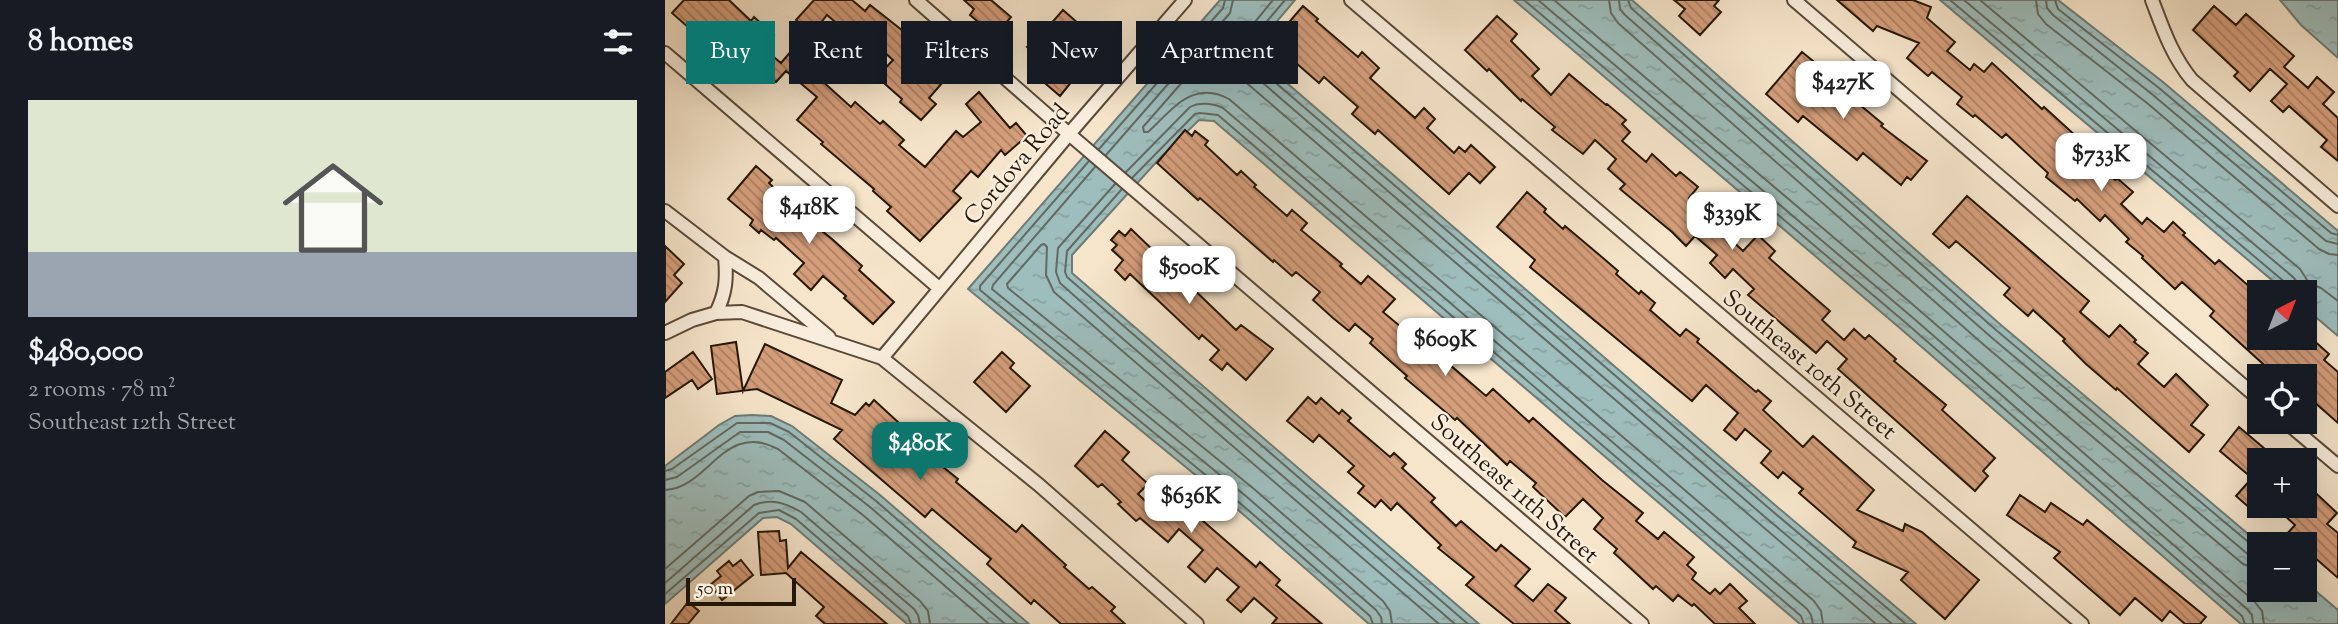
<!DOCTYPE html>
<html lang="en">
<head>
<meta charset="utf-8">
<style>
  body { margin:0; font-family:"Sorts Mill Goudy",serif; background:#20242c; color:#f1f3f6; height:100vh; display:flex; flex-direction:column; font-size:26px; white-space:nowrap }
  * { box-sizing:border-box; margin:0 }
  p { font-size:23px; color:#9ea1a6 }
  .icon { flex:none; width:38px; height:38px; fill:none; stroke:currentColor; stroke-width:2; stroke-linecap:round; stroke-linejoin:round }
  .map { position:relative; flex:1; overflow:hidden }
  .drawer { display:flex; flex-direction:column; background:#171b24; width:665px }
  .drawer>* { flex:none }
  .guide { position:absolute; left:21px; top:21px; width:665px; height:63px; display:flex; gap:14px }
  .needle { width:46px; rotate:42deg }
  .fabs { position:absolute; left:1582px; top:280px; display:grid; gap:14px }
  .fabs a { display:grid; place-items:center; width:70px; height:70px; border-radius:0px; background:#171b24; box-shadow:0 7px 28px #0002; font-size:35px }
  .scale { position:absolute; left:21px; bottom:18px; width:110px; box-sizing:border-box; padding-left:7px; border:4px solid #261708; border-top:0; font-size:19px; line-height:24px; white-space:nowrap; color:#261708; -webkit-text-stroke:5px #f9eedd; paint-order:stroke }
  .price { position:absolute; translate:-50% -60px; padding:0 16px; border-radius:14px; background:#fff; color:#222; font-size:23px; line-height:46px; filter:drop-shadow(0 2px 4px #0008) }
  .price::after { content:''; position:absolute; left:50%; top:42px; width:21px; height:16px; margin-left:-10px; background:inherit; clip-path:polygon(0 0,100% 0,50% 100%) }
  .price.current { background:#0f766e; color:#fff }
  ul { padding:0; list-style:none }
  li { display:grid; align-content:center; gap:14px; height:371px; padding:0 28px }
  li span { display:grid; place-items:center; height:217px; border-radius:0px; color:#555 }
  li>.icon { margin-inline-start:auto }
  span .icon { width:126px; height:126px; fill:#fffc; stroke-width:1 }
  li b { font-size:30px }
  h2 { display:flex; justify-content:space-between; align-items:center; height:84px; padding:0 28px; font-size:30px }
  .tag { padding:0 24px; border-radius:0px; background:#171b24; box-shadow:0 7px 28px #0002; font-size:24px; line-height:63px }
  .tag.current { background:#0f766e; color:#fff }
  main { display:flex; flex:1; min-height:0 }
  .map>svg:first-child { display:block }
  .water { fill:url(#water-ripples); stroke:#6e7b75; stroke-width:2 }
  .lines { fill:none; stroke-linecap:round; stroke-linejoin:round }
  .shore { stroke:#626a62; stroke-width:2 }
  .building { fill:url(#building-back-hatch); stroke:#261708; stroke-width:2 }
  .minor-casing { stroke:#5a4a39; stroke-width:16 }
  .minor { stroke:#f9eedd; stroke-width:12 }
  .labels { text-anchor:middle; stroke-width:5; stroke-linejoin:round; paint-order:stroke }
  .street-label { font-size:24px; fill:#261708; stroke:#f9eedd }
</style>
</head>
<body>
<main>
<section class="drawer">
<h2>8 homes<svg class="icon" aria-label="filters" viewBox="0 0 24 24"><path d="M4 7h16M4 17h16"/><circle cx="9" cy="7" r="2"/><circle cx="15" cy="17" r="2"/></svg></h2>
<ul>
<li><span style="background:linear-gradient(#dfe7d0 70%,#9aa5b1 0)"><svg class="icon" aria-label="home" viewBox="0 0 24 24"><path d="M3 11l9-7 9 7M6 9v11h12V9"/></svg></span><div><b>$480,000</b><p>2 rooms · 78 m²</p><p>Southeast 12th Street</p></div></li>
</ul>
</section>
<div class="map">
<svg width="1673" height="624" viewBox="0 0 1673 624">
  <defs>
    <pattern id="water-ripples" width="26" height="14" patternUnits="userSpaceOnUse" patternTransform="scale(1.75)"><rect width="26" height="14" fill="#9ebebd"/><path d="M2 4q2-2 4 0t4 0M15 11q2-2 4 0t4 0" fill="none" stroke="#88a3a1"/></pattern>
    <pattern id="building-back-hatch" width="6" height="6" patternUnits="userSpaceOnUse" patternTransform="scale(1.75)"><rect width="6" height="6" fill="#d59e7b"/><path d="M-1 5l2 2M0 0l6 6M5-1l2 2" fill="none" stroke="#ad8063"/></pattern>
  </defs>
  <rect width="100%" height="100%" fill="#f6e5cb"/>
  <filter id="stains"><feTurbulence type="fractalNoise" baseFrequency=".00286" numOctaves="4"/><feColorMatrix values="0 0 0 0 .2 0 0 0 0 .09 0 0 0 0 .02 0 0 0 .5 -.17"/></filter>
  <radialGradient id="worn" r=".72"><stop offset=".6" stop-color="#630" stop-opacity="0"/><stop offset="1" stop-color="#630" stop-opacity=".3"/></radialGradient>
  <path class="water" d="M555,0h75l-44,52 524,453 141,119h-116l-586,-503 -15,-1 -39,38 -88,97v18l407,351h-110l-132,-115 -269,-220z
    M849,0h118l369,325 259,219 -1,46h46v-8l33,28v14h-97l-340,-295z
    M1275,0h118l105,82 175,149v105l-33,-28v-16h-19z
    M1615,0h58v58l-37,-33z
    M87,415l19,1 21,10 88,69 149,129h-122l-116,-100 -14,-7 -14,1 -98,86v-138l54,-41 16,-9z"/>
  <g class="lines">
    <path class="shore" d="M608,0l-36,44 -1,11 5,9 524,453 127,107
      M620,0l-40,47 -1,6 3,5 524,452 135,114
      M859,0l382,323 336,293 3,8
      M873,0l374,317 335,292 5,6 1,9
      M889,0l364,309 336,292 8,10 2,13
      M944,0l2,13 7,10 366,322 259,219 16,6
      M954,0l1,9 5,6 366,322 259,219 9,4
      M963,0l3,8 365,322 263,221
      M1285,0l337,284 3,8
      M1299,0l329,277 5,6 1,9
      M1315,0l320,269 9,14 12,5 17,13
      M1371,0l2,14 8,10 101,79 172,146 10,5 9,1
      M1381,0l1,8 6,7 100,80 173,146 12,3
      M1390,0l3,9 101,79 172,145 7,2
      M434,149l124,-141 2,-8
      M441,155l124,-142 3,-13
      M424,161l-109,125v4l261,214 129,112 3,8
      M430,167l-102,118 -1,4 255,208 129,113 5,7 1,7
      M461,172l64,-65c9,-5 23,-4 33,1l584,501 4,6 2,9
      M467,178l63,-64 5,-1 18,2 583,501 3,8
      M450,184l-57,64 -2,24 4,11 55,49 340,292
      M457,189l-55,62 -2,21 2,5 401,347
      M0,471l7,-2 65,-46h33l19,9 87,69 142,123
      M0,480l12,-3 63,-45h28l16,8 86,67 135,117
      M0,490c44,-2 59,-70 113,-41l86,67 125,108
      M0,569l84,-73 9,-4 21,-1 26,11 115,99 8,10 2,13
      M0,583l89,-78c18,-7 31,-2 47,7l113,97 4,6 2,9
      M0,594l94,-81 20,-3 17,9 112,97 3,8
      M727,624l-2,-13 -7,-10 -129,-112 -246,-201 -1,-4 34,-39 3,-1 3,3 -1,28 8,17 385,332
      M1158,624l-2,-13 -7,-10 -585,-502c-36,-20 -57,11 -81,33h-4l-1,-5 77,-88h5v19l10,15 641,551"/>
  </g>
  <path class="building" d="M19,0h45l22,21 3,-4 20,18 -11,13 18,15 18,-21 19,16 -6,8 12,11 -3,3 30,27 4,-5 25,22 3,-3 21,19 -5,5 26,22 31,-36 7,6 18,-15 -15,-18 13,-12 31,36 6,-5 11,13 -22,19 -4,-5 -23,27 -7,-6 -18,20 8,7 -41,43 -33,-30 4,-4 -18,-16 1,-2 -53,-45 2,-2 -26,-22 20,-23 -31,-26 -10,11 -25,-21 -3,4 -9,-8 -7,9 -60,-53z
    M149,0h38l13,11 5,-6 33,26 47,43 -21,24 7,6 -15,16 -21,-18 2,-3 -25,-22 16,-17 -19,-17 -10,13 -11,-10 -5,7 -11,-9 10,-12 -20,-17 -15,19 -16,-14z
    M299,0h27l20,17 -16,19 -25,-21 4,-6z
    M1009,0h45l-5,6 7,6 -21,23 -21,-19 6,-7z
    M1172,0h76l18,7 -4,11 28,24 -8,9 23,19 4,-6 10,8 8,-9 50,46 2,-2 34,31 2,-3 19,16 -7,9 23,20 2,-2 16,14 -12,12 21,20 5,-6 17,14 9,-10 12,11 -2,2 32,29 4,-4 40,35v43h52l18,16 -5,6 14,12v51l-33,-29v-18h-8l-10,-9 -6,7 -6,-5 -3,3 -62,-56 4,-5 -32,-29 -7,7 -33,-31 1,-2 -17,-14 3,-3 -24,-24 -5,6 -23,-22 -2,2 -29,-24 2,-4 -42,-39 -4,4 -27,-23 -2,2 -16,-13 5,-7 -30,-25 -4,4 -21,-18 12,-15 -42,-17 -4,5z
    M638,6l15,13 -2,2 42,36 4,-5 17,16 -9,10 45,40 9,-10 11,11 -8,9 27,25 5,-6 6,5 6,-7 24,22 -15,16 -11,-10 -20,21 -71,-64 -3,4 -23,-20 6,-7 -34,-30 -5,6 -47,-41z
    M1549,6l22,19 10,-11 48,42 -10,11 24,21 9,-11 17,15 -11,12 15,14v43l-17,-14 6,-7 -38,-34 -6,6 -12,-11 16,-17 -17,-15 -20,22 -16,-15 4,-4 -45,-42z
    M398,10l39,34 -42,52 -27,-23 10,-12 -16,-14 13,-15 2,2z
    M832,16l20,18 -6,7 28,28 -7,7 19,19 18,-21 37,31 1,-1 19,16 -4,4 8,8 -8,9 24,21 6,-8 24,22 4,-4 18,15 -9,11 17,16 2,-3 21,18 -4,5 18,17 15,-16 17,16 -6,7 61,53 -8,9 22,20 10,-11 11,10 4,-4 27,24 -2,2 52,44 -4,5 53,48 -12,13 5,5 -13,15 -137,-122 9,-10 -20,-18 -11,12 -68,-58 6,-6 -21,-20 -8,9 -15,-15 7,-8 -22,-19 -9,10 -14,-14 -52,-43 5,-5 -17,-15 8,-10 -21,-19 -12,14 -31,-24 3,-3 -33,-28 -1,2 -32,-32 -2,2 -22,-21z
    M1137,52l17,14 -11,14 20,17 9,-11 46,38 -2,2 46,35 -16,19 -4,-3 -6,8 -38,-32 -6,7 -54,-44 -5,6 -32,-28z
    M520,130l7,6 3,-5 13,10 -3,4 32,30 4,-4 15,14 -2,2 33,29 5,-6 15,13 -6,7 41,34 -2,2 21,18 7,-8 27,23 -12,13 24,20 24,19 4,-5 10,8 -3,4 44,38 7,-7 36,33 4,-4 69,62 41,33 -7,8 22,18 6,-7 30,25 -7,8 9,8 -4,6 18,15 5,-5 5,5 10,-10 17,17 -8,7 16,16h-40l-21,-20 -2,2 -14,-11 -5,6 -17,-15 -3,3 -39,-36 3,-4 -23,-20 9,-11 -20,-19 -18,18 -32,-30 3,-4 -26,-22 -3,4 -50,-47 -2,2 -50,-42 2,-2 -37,-33 3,-4 -18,-15 -6,7 -16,-13 -20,-18 7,-8 -24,-20 -4,4 -18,-16 -1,2 -73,-64 -2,2 -41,-37z
    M91,166l16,14 -3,3 6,6 -2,2 12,10 -4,5 18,15 4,-5 29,23 30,27 -3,4 35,32 -21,22 -29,-26 2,-2 -23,-20 -12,14 -17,-16 10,-11 -28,-25 -2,2 -13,-10 -2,3 -9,-8 3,-5 -25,-21z
    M862,192l19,17 -2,3 19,17 2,-3 38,32 15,13 -2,3 23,20 2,-3 14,12 -5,7 30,26 6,-7 13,10 -2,3 59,50 2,-2 13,11 -8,9 40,37 10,-11 61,54 -17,20 46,21 2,-7 17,8 57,48 -34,39 -44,-39 7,-8 -55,-25 3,-5 -57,-49 4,-4 -20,-17 -5,6 -17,-15 10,-12 -26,-22 -9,11 -12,-10 14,-17 -32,-28 -14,16 -162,-134 5,-7 -38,-33z
    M1302,196l122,105 -9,11 29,25 11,-12 16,15 -2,2 14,11 -10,11 26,23 12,-13 32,31 -17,20 13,10 -15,17 -72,-64 -1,2 -30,-26 -23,-23 2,-2 -32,-29 -5,6 -24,-21 6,-7 -54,-47 -7,7 -16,-14z
    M466,229l105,101 5,-5 32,24 -27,31 -19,-17 -5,7 -12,-10 9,-10 -17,-15 -3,4 -69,-65 -5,6 -10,-10 8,-10 -11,-10 5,-5 -6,-5 8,-9 6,5z
    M0,246l19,18 -10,11 8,8 -17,19z
    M71,342l7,49 22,-47 77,36 -11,23 24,12 11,-12 3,3 5,-6 24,22 -3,4 17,15 3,-4 31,27 -3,3 15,12 -2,3 60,50 6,-7 44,40 -2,2 25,22 3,-2 23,20 -4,4 14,13h-64l-27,-24 -3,4 -44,-40 4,-5 -59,-50 -7,8 -91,-78 8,-9 -85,-41 -40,5 -6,-48z
    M28,352l19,27 -14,10 -6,-9 -27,18v-26z
    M337,352l12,11 -4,5 20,18 -24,26 -32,-30z
    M643,397l8,7 5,-6 18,16 3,-4 9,8 -3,3 42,36 4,-4 12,11 -4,4 33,30 -4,4 25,24 5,-5 35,30 5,-6 29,24 -15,17 18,15 15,-17 18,14 -11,13 15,13h-56l-48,-39 8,-8 -36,-29 3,-3 -44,-42 -6,7 -10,-10 -6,7 -17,-14 6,-7 -16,-14 6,-6 -35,-31 -6,7 -26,-21z
    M1574,427l39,33h-19v56l-23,-20 16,-18 -32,-27z
    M440,431l24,21 -7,8 26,24 -10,10 27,26 15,-19 76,66 4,-5 20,18 -4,5 46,39h-50l5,-6 -23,-20 -13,14 -14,-12 12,-13 -22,-19 -12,14 -17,-15 15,-17 -24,-21 -11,13 -28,-24 -4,3 -18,-17 3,-2 -19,-18 -4,3 -23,-21z
    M1640,483l32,30 -10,11 11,9v45l-33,-29v-5h-9l-10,-9 9,-10 -21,-19h31z
    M1355,495l25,17 6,-9 32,22 4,-5 119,97 -6,7h-15l-15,-13 -8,10 -27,-23 -15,17 -66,-57 6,-6 -53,-37z
    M114,531l1,10 6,-1 2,28 13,-16 86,72h-62l-9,-8 8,-9 -38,-34 -25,2 -3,-43z
    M76,560l12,15 -31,25 -12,-15 11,-9 -4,-5 12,-10 4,5z
    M23,602l11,9 -11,13h-17z"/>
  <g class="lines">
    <g class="minor-casing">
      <path id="minor" d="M251,0l153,134 573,490
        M686,0l731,624
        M1129,0l465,399
        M1487,0c11,29 20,56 40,80l146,126
        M0,53l274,235
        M0,211l60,46 34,21 70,59
        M51,313c10,-20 11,-34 9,-56
        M0,333l27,-13 24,-7 26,-1 140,46 157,127 158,139
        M217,358l187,-224 116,-134
        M1621,422l52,44"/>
    </g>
    <use href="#minor" class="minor"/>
  </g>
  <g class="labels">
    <g class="street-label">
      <text transform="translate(351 164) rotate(-50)" y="8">Cordova Road</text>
      <text transform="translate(1145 364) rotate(40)" y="8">Southeast 10th Street</text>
      <text transform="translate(850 488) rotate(41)" y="8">Southeast 11th Street</text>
    </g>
  </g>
  <rect width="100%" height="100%" filter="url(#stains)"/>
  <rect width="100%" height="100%" fill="url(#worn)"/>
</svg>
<div class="fabs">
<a><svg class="needle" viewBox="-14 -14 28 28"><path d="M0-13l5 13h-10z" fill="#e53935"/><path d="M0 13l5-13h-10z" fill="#9ea1a6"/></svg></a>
<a><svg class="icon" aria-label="locate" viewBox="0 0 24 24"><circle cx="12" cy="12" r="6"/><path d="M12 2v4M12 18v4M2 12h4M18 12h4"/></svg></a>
<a>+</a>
<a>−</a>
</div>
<div class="scale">50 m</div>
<b class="price" style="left:1178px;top:121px">$427K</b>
<b class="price" style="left:1436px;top:193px">$733K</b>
<b class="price" style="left:144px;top:246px">$418K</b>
<b class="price" style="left:1067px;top:252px">$339K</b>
<b class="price" style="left:524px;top:306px">$500K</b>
<b class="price" style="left:780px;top:378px">$609K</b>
<b class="price current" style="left:255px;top:482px">$480K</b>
<b class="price" style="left:526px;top:535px">$636K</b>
<div class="guide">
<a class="tag current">Buy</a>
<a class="tag">Rent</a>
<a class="tag">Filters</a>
<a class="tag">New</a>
<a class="tag">Apartment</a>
</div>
</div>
</main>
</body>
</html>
